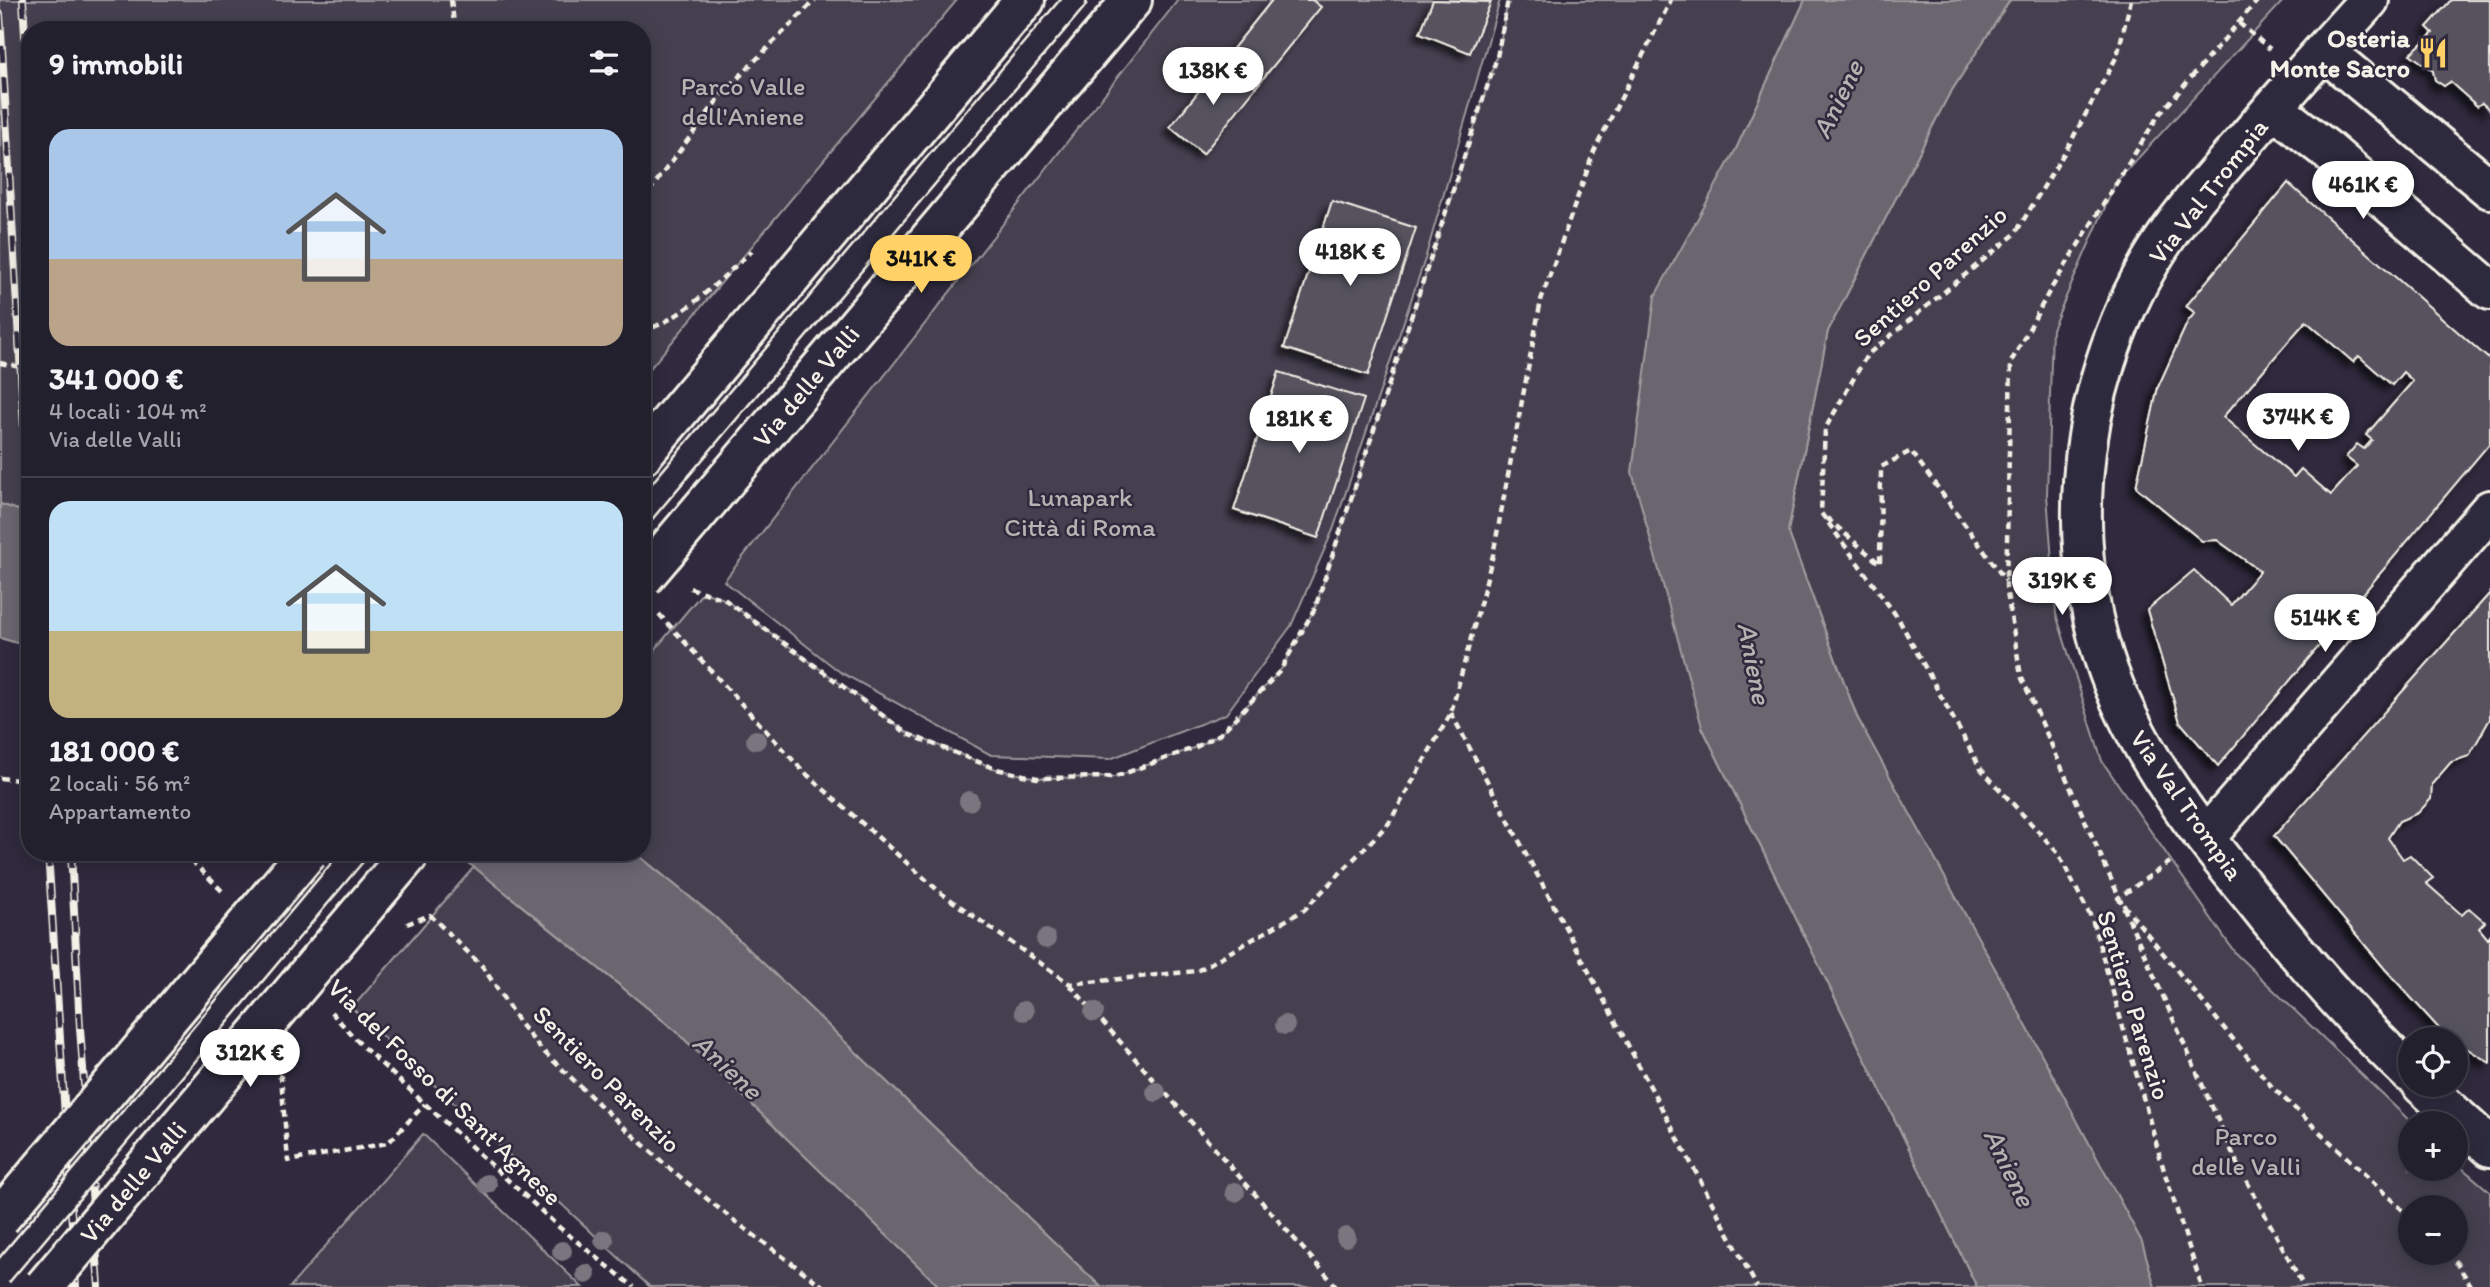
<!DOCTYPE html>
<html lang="it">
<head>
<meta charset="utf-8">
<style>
  body { margin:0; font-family:Itim,sans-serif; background:#2b2836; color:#f1f3f6; height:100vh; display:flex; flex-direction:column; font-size:26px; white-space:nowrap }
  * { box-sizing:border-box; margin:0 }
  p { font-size:23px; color:#a3a3aa }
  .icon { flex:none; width:38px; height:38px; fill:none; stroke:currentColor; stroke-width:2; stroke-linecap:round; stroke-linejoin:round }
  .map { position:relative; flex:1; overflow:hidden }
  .details { position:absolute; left:21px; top:21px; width:630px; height:840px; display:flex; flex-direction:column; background:#23202e; border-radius:28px; box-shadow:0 4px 18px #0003,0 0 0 2px #403e4a }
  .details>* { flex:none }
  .fabs { position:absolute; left:2398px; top:1027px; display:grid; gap:14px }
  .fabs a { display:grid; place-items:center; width:70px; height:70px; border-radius:50%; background:#23202e; box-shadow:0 4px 18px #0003,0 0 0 2px #403e4a; font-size:35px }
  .price { position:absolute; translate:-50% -60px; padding:0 16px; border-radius:24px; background:#fff; color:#222; font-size:23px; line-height:46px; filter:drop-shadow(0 2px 4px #0008) }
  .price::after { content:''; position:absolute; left:50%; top:42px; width:21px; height:16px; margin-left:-10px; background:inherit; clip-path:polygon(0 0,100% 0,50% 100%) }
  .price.selected { background:#ffd166; color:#111 }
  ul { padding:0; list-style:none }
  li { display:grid; align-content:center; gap:14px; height:371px; padding:0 28px }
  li+li { border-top:2px solid #403e4a }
  li span { display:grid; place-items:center; height:217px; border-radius:21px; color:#555 }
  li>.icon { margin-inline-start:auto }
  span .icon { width:126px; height:126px; fill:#fffc; stroke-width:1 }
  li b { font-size:30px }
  h2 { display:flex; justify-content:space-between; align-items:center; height:84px; padding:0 28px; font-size:30px }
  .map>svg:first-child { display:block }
  .green { fill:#454050; stroke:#9c989c; stroke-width:2; fill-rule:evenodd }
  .water { fill:#6a6670; stroke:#a19ea0; stroke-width:2 }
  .building { fill:#56525f; stroke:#f4f1e8; stroke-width:2; fill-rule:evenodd; filter:url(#shadow) }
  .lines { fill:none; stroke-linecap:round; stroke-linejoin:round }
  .lane-casing { stroke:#f4f1e8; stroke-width:26 }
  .street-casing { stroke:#f4f1e8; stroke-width:44 }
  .secondary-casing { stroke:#f4f1e8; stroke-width:44 }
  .path { stroke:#f4f1e8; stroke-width:4.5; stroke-dasharray:7 5; stroke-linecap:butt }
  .lane { stroke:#2f2a3d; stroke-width:21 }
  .street { stroke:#2f2a3d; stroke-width:38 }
  .secondary { stroke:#2f2a3d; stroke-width:38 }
  .rail-casing { stroke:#f4f1e8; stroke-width:8 }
  .rail { stroke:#2f2a3d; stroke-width:5; stroke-dasharray:16; stroke-linecap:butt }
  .lane-bridge-casing { stroke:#f4f1e8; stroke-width:26; stroke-linecap:butt }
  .secondary-bridge-casing { stroke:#f4f1e8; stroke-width:44; stroke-linecap:butt }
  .lane-bridge { stroke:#2f2a3d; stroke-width:21 }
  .secondary-bridge { stroke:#2f2a3d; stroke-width:38 }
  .tree { fill:#7a757e }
  .labels { text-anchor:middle; stroke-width:5; stroke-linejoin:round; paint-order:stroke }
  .poi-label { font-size:26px; font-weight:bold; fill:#f4f1e8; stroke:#2f2a3d; text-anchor:end }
  .park-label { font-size:26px; fill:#b7b3b3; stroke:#2f2a3d }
  .street-label { font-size:26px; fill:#f4f1e8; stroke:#2f2a3d }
  .water-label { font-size:28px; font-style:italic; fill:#b6b2b2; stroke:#2f2a3d }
</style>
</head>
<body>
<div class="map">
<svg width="2490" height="1287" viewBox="0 0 2490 1287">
  <defs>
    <filter id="shadow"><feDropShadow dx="-6" dy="6" stdDeviation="3.5" flood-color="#0009"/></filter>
  </defs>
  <rect width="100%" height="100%" fill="#2f2a3d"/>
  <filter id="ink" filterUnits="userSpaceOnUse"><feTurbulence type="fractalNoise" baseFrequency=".0143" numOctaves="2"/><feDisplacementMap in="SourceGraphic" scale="14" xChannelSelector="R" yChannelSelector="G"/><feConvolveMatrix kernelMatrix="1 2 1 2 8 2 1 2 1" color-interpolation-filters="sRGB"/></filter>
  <g filter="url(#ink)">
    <path class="green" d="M0,0h957l-315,378v-348h-612v484l-30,-10z
      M1178,0h322l-75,259 -92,271 -42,96 -65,88 -116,45 -119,-4 -151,-83 -116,-91z
      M1508,0h297l-69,149 -34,578 275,560h-876l-385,-369 -82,-66h8v-187l61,-73 21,7 184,134 88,36 41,9 78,-1 81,-30 24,-13 60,-63 35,-63 159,-480 25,-79z
      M2010,0h274l-168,182 -64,147 -5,166 9,119 46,147 134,193 176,169 -2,1v45h45v-7l35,30v95h-338l-295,-570 -69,-186 40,-200 119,-233zM2410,1208h45v45h-45z
      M474,867l202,164 264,256h-290l-298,-279z
      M423,1134l159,153h-292z"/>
    <path class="water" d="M1805,0h205l-63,98 -119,233 -40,200 69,186 164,299 121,226 13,45h-178l-275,-560 -70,-255 23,-176 81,-147z
      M0,504l30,10v133l-30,-9z
      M450,852h184l82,66 385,369h-161l-264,-256 -202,-164z"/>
    <path class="building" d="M1272,0h40l9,7 -65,80 -33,-26z
      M1433,0l58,2 -21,51 -50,-20z
      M2451,0h39v110l-8,-7 -5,3 -27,-24 -6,4 -9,-6 -2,-9 -23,-17 23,-21 -6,-6z
      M1223,61l33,26 -53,67 -33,-27z
      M2288,183l202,177v83l-272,323 -38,-44 -33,-112 47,-40 37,35 29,-34 -43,-31 -15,1 -66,-54 22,-100 30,-66 7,-8 -9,-7zM2306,321l47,41 6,-6 33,29 11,-13 10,9 -47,54 6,5 -8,9 -7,-5 -11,13 11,9 -26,29 -30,-26 -7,8 -71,-60z
      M1332,201l84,27 -48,147 -84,-27z
      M1279,372l85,27 -46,139 -84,-28z
      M2490,593v126l-21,37 -18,6 -19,22 -1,15 -13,14 -19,8 -11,17 15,21 7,-4 23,23 -7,5 36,32 7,-7 16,14 -6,6 9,11 2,-3v127l-46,-29 -59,-65 -111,-133z"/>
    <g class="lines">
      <g class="lane-casing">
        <path id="lane" d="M642,513l433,-513"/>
      </g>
      <g class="street-casing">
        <path id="street" d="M2369,0c-43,47 -85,95 -127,144 -30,35 -62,69 -87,110 -83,134 -99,315 -29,459 32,67 79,127 126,184 49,62 100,122 158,176
          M2324,51l166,138
          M2273,108l53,41 164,141
          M2205,838l285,-328
          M2422,1085l68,62"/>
      </g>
      <g class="secondary-casing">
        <path id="secondary" d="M642,455l383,-455
          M665,552l467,-552"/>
      </g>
      <path class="path" d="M451,0l4,30
        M2131,0l-14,56 -48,89 -54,89 -148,121 -42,74 -4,84 77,105 83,151 77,84 34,66 73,255 37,113
        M2258,0l-100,116 -109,176 -38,70 -5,225 15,89 216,487 67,124
        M2239,23l31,26
        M642,201l81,-108 92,-93
        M642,331c41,-11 79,-53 110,-80
        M0,363l30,6
        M1827,518l53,46 1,-97 30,-16 95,130
        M690,588l34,11 184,135 88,35 41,9 78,-1 81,-30 24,-13 60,-63 35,-63 182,-551 11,-57
        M659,614l144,157 138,122 129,91 127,-13 107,-61 85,-87 62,-110 42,-158 48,-255 53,-149 77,-151
        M1451,713l306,574
        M0,778l30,3
        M183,852l39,39
        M2170,862l-52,36 154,189 138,130
        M407,924l23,-9 53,52 37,57 21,25 63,60 65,59 63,51 92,68
        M1070,985l267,302
        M331,1012l31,34 198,182 74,59
        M278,1076l3,1 7,84 100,-18 37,-39
        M2446,1253l10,9 16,25"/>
      <use href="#lane" class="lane"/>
      <use href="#street" class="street"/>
      <use href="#secondary" class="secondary"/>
      <g class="rail-casing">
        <path id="rail" d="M23,0l7,124
          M0,14l30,516
          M48,852l28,435
          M71,852l9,176 19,259"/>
      </g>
      <use href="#rail" class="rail"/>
      <g class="lane-bridge-casing">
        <path id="lane-bridge" d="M0,1275l356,-423"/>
      </g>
      <g class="secondary-bridge-casing">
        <path id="secondary-bridge" d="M642,579l23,-27
          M0,1218l308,-366
          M44,1287l367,-435"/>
      </g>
      <use href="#lane-bridge" class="lane-bridge"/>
      <use href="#secondary-bridge" class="secondary-bridge"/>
    </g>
    <g class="tree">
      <circle cx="756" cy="740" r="10"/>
      <circle cx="969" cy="801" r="10"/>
      <circle cx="1046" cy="939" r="10"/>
      <circle cx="1024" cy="1011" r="10"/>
      <circle cx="1094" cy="1012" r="10"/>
      <circle cx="1285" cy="1025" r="10"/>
      <circle cx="1156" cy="1092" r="10"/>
      <circle cx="487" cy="1184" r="10"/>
      <circle cx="1235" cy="1192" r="10"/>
      <circle cx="1346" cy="1237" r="10"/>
      <circle cx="604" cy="1240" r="10"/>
      <circle cx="562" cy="1251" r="10"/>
      <circle cx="586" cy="1274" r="10"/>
    </g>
  </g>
  <defs>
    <g id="restaurant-bare" transform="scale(2.415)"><path d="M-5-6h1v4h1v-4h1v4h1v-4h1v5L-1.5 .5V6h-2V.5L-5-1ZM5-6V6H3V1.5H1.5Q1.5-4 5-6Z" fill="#ffd166" stroke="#2f2a3d" stroke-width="2.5" paint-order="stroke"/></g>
  </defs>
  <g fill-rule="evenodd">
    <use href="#restaurant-bare" x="2433" y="53"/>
  </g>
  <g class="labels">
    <g class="poi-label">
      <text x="2410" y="47">Osteria<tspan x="2410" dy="30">Monte Sacro</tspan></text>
    </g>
    <g class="park-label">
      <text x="743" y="95">Parco Valle<tspan x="743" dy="30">dell'Aniene</tspan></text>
      <text x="1080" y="506">Lunapark<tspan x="1080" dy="30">Città di Roma</tspan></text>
      <text x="2246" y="1145">Parco<tspan x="2246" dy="30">delle Valli</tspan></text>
    </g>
    <g class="street-label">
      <text transform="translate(2208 191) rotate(-52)" y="9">Via Val Trompia</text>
      <text transform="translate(1930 276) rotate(-42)" y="9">Sentiero Parenzio</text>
      <text transform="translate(806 386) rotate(-50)" y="9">Via delle Valli</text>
      <text transform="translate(2187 805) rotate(55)" y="9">Via Val Trompia</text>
      <text transform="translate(2134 1005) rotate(73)" y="9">Sentiero Parenzio</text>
      <text transform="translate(607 1079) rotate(45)" y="9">Sentiero Parenzio</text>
      <text transform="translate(445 1092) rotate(44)" y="9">Via del Fosso di Sant'Agnese</text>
      <text transform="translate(133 1182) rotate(-50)" y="9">Via delle Valli</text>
    </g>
    <g class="water-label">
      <text transform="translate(1837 99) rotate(-64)" y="10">Aniene</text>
      <text transform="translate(1755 663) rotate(79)" y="10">Aniene</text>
      <text transform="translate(728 1066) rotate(43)" y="10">Aniene</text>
      <text transform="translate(2010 1167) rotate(64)" y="10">Aniene</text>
    </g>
  </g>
</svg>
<div class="fabs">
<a><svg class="icon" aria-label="locate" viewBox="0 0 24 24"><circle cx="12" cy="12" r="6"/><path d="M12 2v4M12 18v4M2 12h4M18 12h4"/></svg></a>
<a>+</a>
<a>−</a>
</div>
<b class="price" style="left:1213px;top:107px">138K €</b>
<b class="price" style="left:2363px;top:221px">461K €</b>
<b class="price" style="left:1350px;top:288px">418K €</b>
<b class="price selected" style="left:921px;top:295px">341K €</b>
<b class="price" style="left:2298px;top:453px">374K €</b>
<b class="price" style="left:1299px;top:455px">181K €</b>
<b class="price" style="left:2062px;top:617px">319K €</b>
<b class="price" style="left:2325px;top:654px">514K €</b>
<b class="price" style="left:250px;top:1089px">312K €</b>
<section class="details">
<h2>9 immobili<svg class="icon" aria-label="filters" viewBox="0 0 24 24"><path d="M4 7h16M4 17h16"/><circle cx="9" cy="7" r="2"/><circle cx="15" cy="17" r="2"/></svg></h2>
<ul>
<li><span style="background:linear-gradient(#a9c7e8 60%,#b9a48a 0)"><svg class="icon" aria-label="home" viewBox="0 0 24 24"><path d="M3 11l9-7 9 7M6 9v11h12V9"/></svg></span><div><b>341 000 €</b><p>4 locali · 104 m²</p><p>Via delle Valli</p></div></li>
<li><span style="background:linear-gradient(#bfe0f5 60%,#c2b280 0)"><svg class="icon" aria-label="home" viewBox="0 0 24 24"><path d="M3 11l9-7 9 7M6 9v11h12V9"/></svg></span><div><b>181 000 €</b><p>2 locali · 56 m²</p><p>Appartamento</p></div></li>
</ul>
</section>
</div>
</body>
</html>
